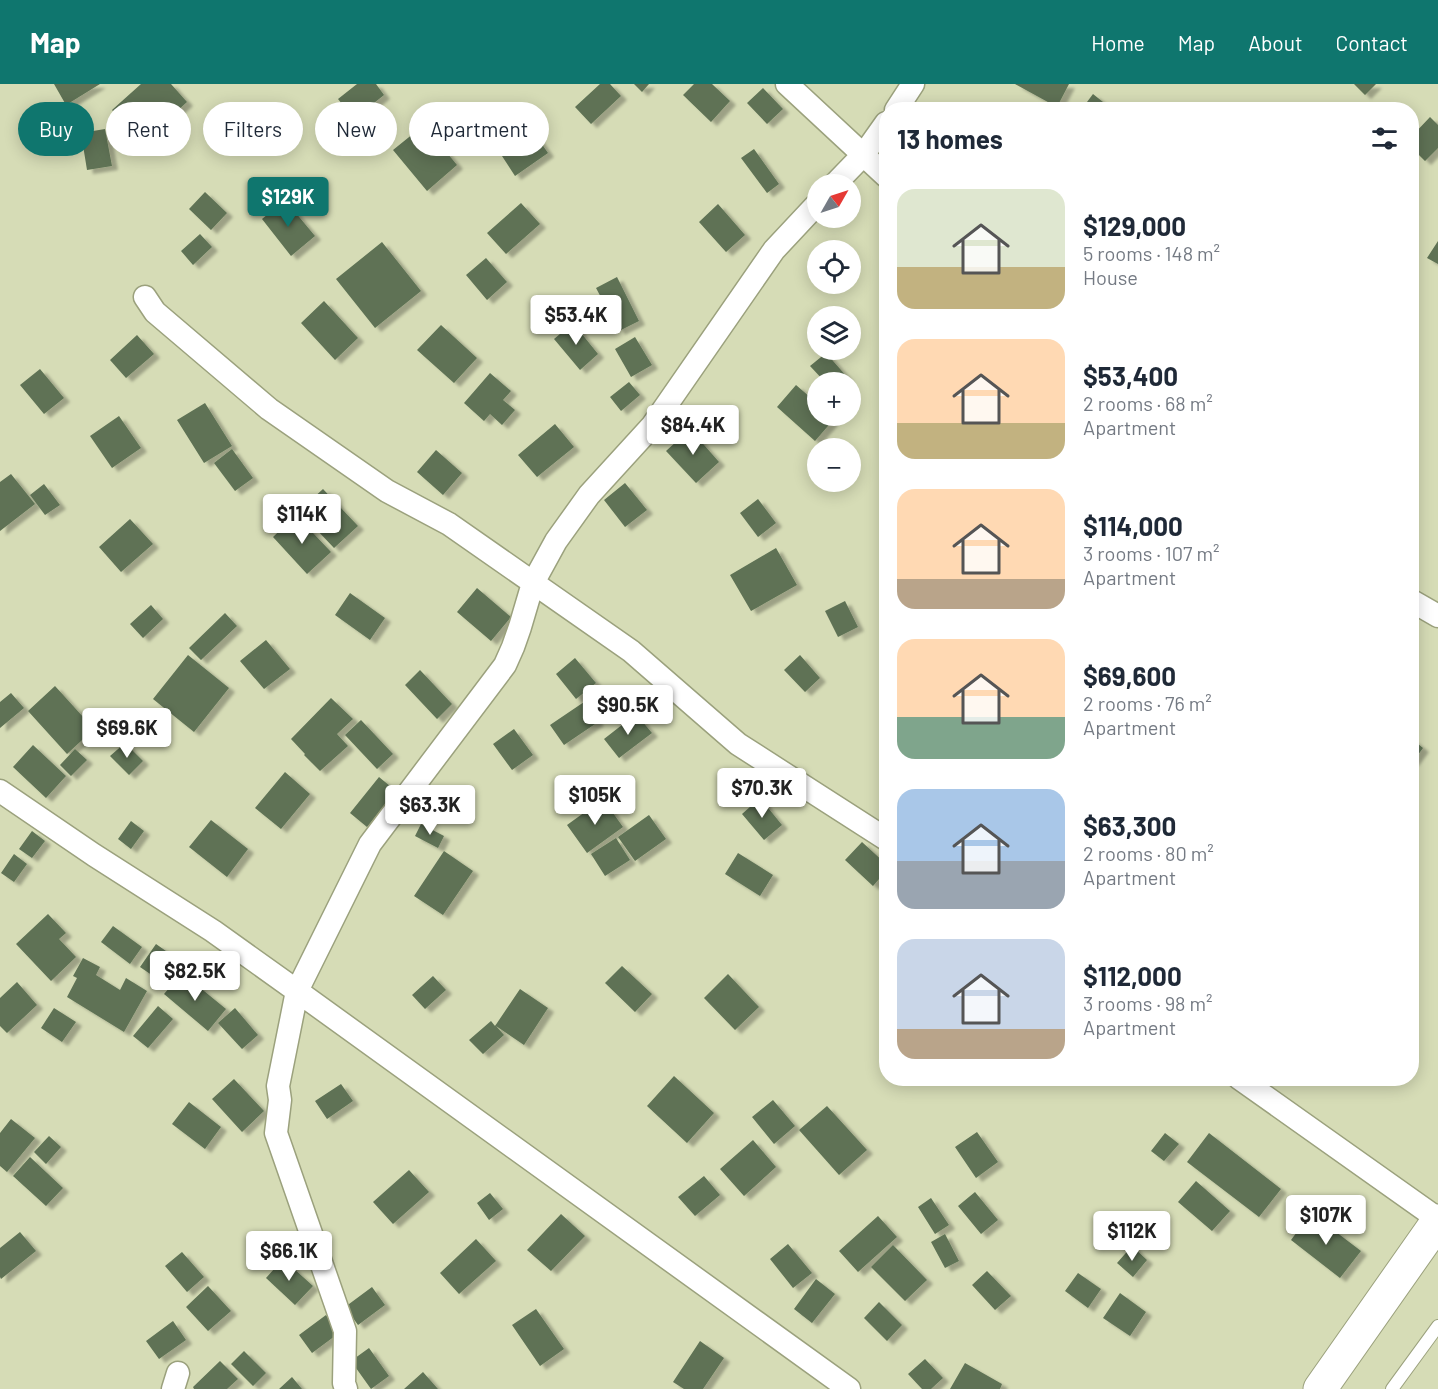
<!DOCTYPE html>
<html lang="en">
<head>
<meta charset="utf-8">
<style>
  body { margin:0; font-family:Barlow,sans-serif; background:#f2f2f3; color:#1f2937; height:100vh; display:flex; flex-direction:column; font-size:22px; white-space:nowrap }
  * { box-sizing:border-box; margin:0 }
  p { font-size:20px; color:#747a83 }
  .icon { flex:none; width:33px; height:33px; fill:none; stroke:currentColor; stroke-width:2; stroke-linecap:round; stroke-linejoin:round }
  .map { position:relative; flex:1; overflow:hidden }
  .side { position:absolute; left:879px; top:18px; width:540px; height:984px; display:flex; flex-direction:column; background:#fff; border-radius:24px; box-shadow:0 3px 15px #0003 }
  .side>* { flex:none }
  .banner { position:absolute; left:18px; top:18px; width:570px; height:54px; display:flex; gap:12px }
  .needle { width:39px; rotate:51deg }
  .controls { position:absolute; left:807px; top:90px; display:grid; gap:12px }
  .controls a { display:grid; place-items:center; width:54px; height:54px; border-radius:50%; background:#fff; box-shadow:0 3px 15px #0003; font-size:30px }
  .price { position:absolute; translate:-50% -51px; padding:0 14px; border-radius:6px; background:#fff; color:#222; font-size:20px; line-height:39px; filter:drop-shadow(0 2px 3px #0008) }
  .price::after { content:''; position:absolute; left:50%; top:36px; width:18px; height:14px; margin-left:-9px; background:inherit; clip-path:polygon(0 0,100% 0,50% 100%) }
  .price.selected { background:#0f766e; color:#fff }
  ul { padding:0; list-style:none }
  li { display:flex; align-items:center; gap:18px; height:150px; padding:0 18px }
  li span { display:grid; place-items:center; flex:none; width:168px; height:120px; border-radius:18px; color:#555 }
  li>.icon { margin-inline-start:auto }
  span .icon { width:72px; height:72px; fill:#fffc; stroke-width:1 }
  li b { font-size:26px }
  h2 { display:flex; justify-content:space-between; align-items:center; height:72px; padding:0 18px; font-size:26px }
  .chip { padding:0 21px; border-radius:27px; background:#fff; box-shadow:0 3px 15px #0003; font-size:21px; line-height:54px }
  .chip.selected { background:#0f766e; color:#fff }
  header { display:flex; align-items:center; gap:36px; box-sizing:border-box; height:84px; padding:0 30px; background:#0f766e; color:#fff }
  header strong { font-size:28px }
  nav { display:flex; gap:33px; margin-inline-start:auto; font-size:21px }
  .map>svg:first-child { display:block }
  .building { fill:#5e7254; filter:url(#shadow) }
  .lines { fill:none; stroke-linecap:round; stroke-linejoin:round }
  .lane-casing { stroke:#9ba17d; stroke-width:14 }
  .street-casing { stroke:#9ba17d; stroke-width:25 }
  .secondary-casing { stroke:#9ba17d; stroke-width:35 }
  .lane { stroke:#fff; stroke-width:12 }
  .street { stroke:#fff; stroke-width:22 }
  .secondary { stroke:#fff; stroke-width:33 }
</style>
</head>
<body>
<header>
<strong>Map</strong>
<nav><a>Home</a><a>Map</a><a>About</a><a>Contact</a></nav>
</header>
<div class="map">
<svg width="1438" height="1305" viewBox="0 0 1438 1305">
  <defs>
    <filter id="shadow"><feDropShadow dx="6" dy="4" stdDeviation="1.5" flood-color="#0004"/></filter>
  </defs>
  <rect width="100%" height="100%" fill="#d6dcb6"/>
  <path class="building" d="M54,0h46l-34,21z
    M141,0h30l16,18 -45,41 -30,-33z
    M357,0h19l8,11 -30,24 -16,-20z
    M600,0h10l11,12 -30,28 -16,-17z
    M634,0h15l-7,8z
    M694,0h18l18,17 -19,21 -28,-27z
    M1015,0h54l-12,23z
    M1354,0h22l-11,11z
    M763,4l20,21 -16,15 -20,-21z
    M1093,10l20,16h-32z
    M1430,33l8,8v23l-13,13 -13,-13v-12z
    M424,41l33,40 -30,26 -34,-41z
    M105,45l7,37 -25,4 -6,-37z
    M534,49l14,20 -33,23 -13,-20z
    M754,65l25,35 -12,9 -26,-35z
    M205,108l22,21 -16,17 -22,-21z
    M285,116l30,36 -24,20 -29,-37z
    M521,119l19,21 -34,30 -19,-21z
    M718,120l27,31 -19,17 -27,-30z
    M200,150l12,13 -19,18 -12,-14z
    M1438,157v23l-11,-6z
    M382,158l39,49 -46,37 -39,-49z
    M486,174l21,24 -20,18 -21,-25z
    M617,193l22,44 -20,10 -23,-43z
    M324,217l34,37 -23,22 -34,-37z
    M573,239l25,31 -18,16 -26,-31z
    M441,241l36,33 -23,25 -37,-33z
    M137,251l17,19 -28,24 -16,-18z
    M635,253l17,28 -21,12 -16,-28z
    M826,269l22,25 -5,4h-18l-15,-16z
    M40,285l24,29 -20,16 -24,-29z
    M490,289l21,18 -8,9 12,10 -13,15 -12,-11 -6,7 -20,-18z
    M629,298l11,13 -19,16 -11,-14z
    M796,301l22,19v12h12l4,3 -19,22 -38,-34z
    M205,319l27,43 -28,17 -27,-43z
    M119,332l22,32 -29,20 -22,-32z
    M555,340l19,23 -37,30 -19,-22z
    M690,345l29,33 -23,21 -30,-32z
    M232,365l21,29 -18,13 -21,-28z
    M436,366l26,23 -19,22 -26,-23z
    M11,390l24,30 -35,27v-49z
    M625,399l22,27 -22,17 -21,-27z
    M44,400l16,21 -15,10 -15,-20z
    M323,405l35,37 -24,22 -35,-37z
    M758,415l18,24 -18,14 -18,-24z
    M296,431l35,37 -24,22 -34,-37z
    M130,435l23,25 -32,28 -22,-25z
    M776,464l21,37 -46,26 -21,-36z
    M477,504l34,29 -20,24 -34,-29z
    M350,509l35,25 -15,22 -35,-25z
    M845,517l13,26 -20,10 -13,-26z
    M151,521l12,14 -20,19 -13,-14z
    M225,529l12,13 -36,34 -12,-12z
    M266,556l24,29 -26,20 -24,-28z
    M188,571l41,33 -35,44 -41,-33z
    M800,571l20,23 -15,14 -21,-22z
    M575,574l21,25 -20,16 -20,-25z
    M420,586l32,34 -15,15 -32,-34z
    M55,602l39,43 -27,25 -39,-43z
    M11,609l13,15 -24,20v-26z
    M331,614l22,21 -16,15 11,12 -28,25 -16,-16 1,-1 -14,-15z
    M584,618l14,20 -34,23 -14,-20z
    M636,630l16,19 -33,25 -15,-19z
    M361,636l32,34 -16,15 -32,-34z
    M514,645l19,26 -21,15 -19,-26z
    M1412,655l11,9 -11,15z
    M125,659l18,18 -14,14 -19,-19z
    M33,661l33,31 -20,22 -33,-31z
    M75,665l12,11 -16,16 -11,-11z
    M285,688l25,22 -29,35 -26,-21z
    M379,693l17,14 -29,36 -17,-14z
    M760,714l22,27 -18,15 -22,-26z
    M603,715l20,28 -36,26 -20,-28z
    M649,731l17,24 -31,22 -17,-24z
    M211,736l37,29 -21,28 -38,-30z
    M131,737l13,10 -13,18 -13,-10z
    M421,740l23,12 -6,12 -23,-12z
    M32,747l13,10 -13,17 -13,-9z
    M616,754l14,22 -25,16 -14,-22z
    M862,758l24,22v7l-13,15 -28,-26z
    M444,767l29,20 -30,44 -29,-19z
    M738,769l35,22 -13,21 -35,-22z
    M14,770l13,10 -13,18 -13,-9z
    M48,830l18,19 -7,6 17,18 -25,24 -35,-37z
    M113,842l29,21 -12,17 -29,-22z
    M156,860l27,19 -15,23 -28,-19z
    M83,874l17,9 -4,8 24,15 6,-12 21,13 -23,41 -57,-35 10,-19 -4,-2z
    M622,882l30,28 -17,18 -30,-29z
    M182,889l44,36 -18,22 -44,-37z
    M728,890l31,33 -24,23 -31,-32z
    M433,892l13,14 -21,19 -13,-14z
    M17,898l20,23 -30,28 -7,-7v-28z
    M520,905l28,19 -24,37 -28,-19 8,9 -21,19 -14,-14 22,-19 4,5z
    M158,922l15,13 -25,29 -15,-12z
    M54,924l22,14 -14,20 -21,-14z
    M235,924l23,27 -16,14 -24,-26z
    M674,992l40,37 -27,30 -40,-37z
    M234,995l30,32 -22,21 -30,-33z
    M341,1000l12,17 -26,18 -12,-18z
    M773,1016l22,26 -21,18 -22,-27z
    M189,1018l32,25 -16,22 -33,-25z
    M827,1022l40,44 -28,25 -40,-45z
    M11,1035l24,19 -28,34 -7,-6v-33z
    M977,1048l21,30 -22,16 -21,-31z
    M1165,1049l14,11 -15,17 -13,-10z
    M1209,1049l72,56 -22,28 -72,-55z
    M49,1052l12,11 -15,17 -12,-12z
    M753,1056l23,27 -32,29 -24,-27z
    M30,1073l33,31 -17,18 -33,-30z
    M409,1086l20,22 -36,32 -20,-22z
    M704,1092l16,19 -25,21 -17,-19z
    M1196,1097l34,30 -18,20 -34,-29z
    M975,1108l23,28 -17,14 -23,-28z
    M490,1109l13,16 -14,11 -12,-17z
    M931,1114l18,27 -14,9 -17,-27z
    M1311,1129l50,38 -21,27 -49,-38z
    M561,1130l24,22 -34,35 -24,-21z
    M878,1132l19,21 -39,35 -19,-21z
    M20,1148l16,19 -35,28 -1,-2v-29z
    M945,1150l14,27 -14,7 -14,-26z
    M476,1155l20,22 -37,33 -19,-21z
    M788,1160l24,29 -19,15 -23,-29z
    M893,1161l34,35 -22,21 -34,-34z
    M1132,1162l15,14 -14,17 -16,-14z
    M182,1168l22,25 -17,15 -22,-26z
    M283,1175l30,27 -18,19 -29,-27z
    M987,1187l24,25 -16,14 -23,-25z
    M1078,1189l23,16 -13,19 -23,-17z
    M816,1195l19,15 -23,29 -18,-14z
    M208,1202l23,25 -23,20 -22,-24z
    M372,1203l13,18 -27,20 -13,-18z
    M1120,1209l26,19 -16,24 -27,-18z
    M879,1218l23,23 -15,16 -23,-23z
    M536,1225l28,40 -24,17 -28,-41z
    M326,1231l13,18 -27,20 -13,-18z
    M173,1237l13,19 -27,19 -13,-18z
    M700,1257l24,17 -21,31h-19l-11,-7z
    M369,1264l20,28 -18,13 -20,-28z
    M244,1267l22,22 -13,13 -22,-22z
    M925,1275l18,19 -12,11h-9l-14,-15z
    M220,1277l18,18 -11,10h-33l-1,-2z
    M965,1279l37,21 -2,5h-50z
    M423,1288l15,17h-34z
    M292,1293l10,12h-23z"/>
  <g class="lines">
    <g class="lane-casing">
      <path id="lane" d="M1392,1305l46,-63"/>
    </g>
    <g class="street-casing">
      <path id="street" d="M787,0l99,92
        M896,26l17,-26
        M835,100l29,-30 22,-31
        M145,213l10,15 114,97 118,82 62,33 182,127 107,93 148,95
        M1412,517l26,15
        M0,707l94,64 119,76 84,60 552,398
        M1239,994l199,141
        M173,1305l5,-16
        M346,1305l-2,-6 1,-52 -69,-198 4,-33 -2,-14 19,-95 73,-147 135,-179 8,-18 7,-20 13,-44 23,-42 33,-46 63,-69 122,-176 44,-47"/>
    </g>
    <g class="secondary-casing">
      <path id="secondary" d="M1320,1305l118,-168"/>
    </g>
    <use href="#lane" class="lane"/>
    <use href="#street" class="street"/>
    <use href="#secondary" class="secondary"/>
  </g>
</svg>
<div class="controls">
<a><svg class="needle" viewBox="-14 -14 28 28"><path d="M0-13l5 13h-10z" fill="#e53935"/><path d="M0 13l5-13h-10z" fill="#747a83"/></svg></a>
<a><svg class="icon" aria-label="locate" viewBox="0 0 24 24"><circle cx="12" cy="12" r="6"/><path d="M12 2v4M12 18v4M2 12h4M18 12h4"/></svg></a>
<a><svg class="icon" aria-label="layers" viewBox="0 0 24 24"><path d="M12 4l9 5-9 5-9-5zM3 14l9 5 9-5"/></svg></a>
<a>+</a>
<a>−</a>
</div>
<b class="price selected" style="left:288px;top:144px">$129K</b>
<b class="price" style="left:576px;top:262px">$53.4K</b>
<b class="price" style="left:693px;top:372px">$84.4K</b>
<b class="price" style="left:302px;top:461px">$114K</b>
<b class="price" style="left:628px;top:652px">$90.5K</b>
<b class="price" style="left:127px;top:675px">$69.6K</b>
<b class="price" style="left:762px;top:735px">$70.3K</b>
<b class="price" style="left:595px;top:742px">$105K</b>
<b class="price" style="left:430px;top:752px">$63.3K</b>
<b class="price" style="left:195px;top:918px">$82.5K</b>
<b class="price" style="left:1326px;top:1162px">$107K</b>
<b class="price" style="left:1132px;top:1178px">$112K</b>
<b class="price" style="left:289px;top:1198px">$66.1K</b>
<div class="banner">
<a class="chip selected">Buy</a>
<a class="chip">Rent</a>
<a class="chip">Filters</a>
<a class="chip">New</a>
<a class="chip">Apartment</a>
</div>
<section class="side">
<h2>13 homes<svg class="icon" aria-label="filters" viewBox="0 0 24 24"><path d="M4 7h16M4 17h16"/><circle cx="9" cy="7" r="2"/><circle cx="15" cy="17" r="2"/></svg></h2>
<ul>
<li><span style="background:linear-gradient(#dfe7d0 65%,#c2b280 0)"><svg class="icon" aria-label="home" viewBox="0 0 24 24"><path d="M3 11l9-7 9 7M6 9v11h12V9"/></svg></span><div><b>$129,000</b><p>5 rooms · 148 m²</p><p>House</p></div></li>
<li><span style="background:linear-gradient(#ffd9b3 70%,#c2b280 0)"><svg class="icon" aria-label="home" viewBox="0 0 24 24"><path d="M3 11l9-7 9 7M6 9v11h12V9"/></svg></span><div><b>$53,400</b><p>2 rooms · 68 m²</p><p>Apartment</p></div></li>
<li><span style="background:linear-gradient(#ffd9b3 75%,#b9a48a 0)"><svg class="icon" aria-label="home" viewBox="0 0 24 24"><path d="M3 11l9-7 9 7M6 9v11h12V9"/></svg></span><div><b>$114,000</b><p>3 rooms · 107 m²</p><p>Apartment</p></div></li>
<li><span style="background:linear-gradient(#ffd9b3 65%,#7fa58c 0)"><svg class="icon" aria-label="home" viewBox="0 0 24 24"><path d="M3 11l9-7 9 7M6 9v11h12V9"/></svg></span><div><b>$69,600</b><p>2 rooms · 76 m²</p><p>Apartment</p></div></li>
<li><span style="background:linear-gradient(#a9c7e8 60%,#9aa5b1 0)"><svg class="icon" aria-label="home" viewBox="0 0 24 24"><path d="M3 11l9-7 9 7M6 9v11h12V9"/></svg></span><div><b>$63,300</b><p>2 rooms · 80 m²</p><p>Apartment</p></div></li>
<li><span style="background:linear-gradient(#c9d6e8 75%,#b9a48a 0)"><svg class="icon" aria-label="home" viewBox="0 0 24 24"><path d="M3 11l9-7 9 7M6 9v11h12V9"/></svg></span><div><b>$112,000</b><p>3 rooms · 98 m²</p><p>Apartment</p></div></li>
</ul>
</section>
</div>
</body>
</html>
